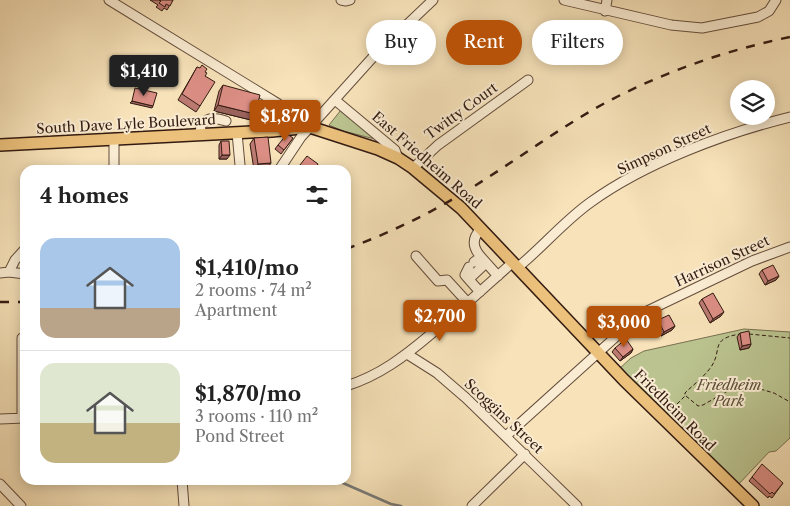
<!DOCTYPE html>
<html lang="en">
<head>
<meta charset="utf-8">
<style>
  body { margin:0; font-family:"Libre Caslon Text",serif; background:#f2f2f2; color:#222; height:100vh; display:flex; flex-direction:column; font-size:19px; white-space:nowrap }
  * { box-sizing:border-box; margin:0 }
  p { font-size:16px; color:#767676 }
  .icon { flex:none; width:28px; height:28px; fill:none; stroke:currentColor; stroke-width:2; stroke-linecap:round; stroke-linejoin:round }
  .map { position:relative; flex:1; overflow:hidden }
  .sheet { position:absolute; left:20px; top:165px; width:331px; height:320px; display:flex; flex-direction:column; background:#fff; border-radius:15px; box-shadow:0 2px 12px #0003 }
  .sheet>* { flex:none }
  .guide { position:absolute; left:366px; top:20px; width:349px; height:45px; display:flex; gap:10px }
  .controls { position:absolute; left:730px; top:80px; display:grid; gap:10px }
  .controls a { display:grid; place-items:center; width:45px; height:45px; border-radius:50%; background:#fff; box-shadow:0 2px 12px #0003; font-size:25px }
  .price { position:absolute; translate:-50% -42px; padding:0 11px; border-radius:5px; background:#b45309; color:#fff; font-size:16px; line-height:32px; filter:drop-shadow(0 1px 2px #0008) }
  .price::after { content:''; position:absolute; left:50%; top:30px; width:15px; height:11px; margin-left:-8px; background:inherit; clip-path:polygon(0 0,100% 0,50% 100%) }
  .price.selected { background:#222; color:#fff }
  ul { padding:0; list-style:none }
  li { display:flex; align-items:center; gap:15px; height:125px; padding:0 20px }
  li+li { border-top:1px solid #e0e0e0 }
  li span { display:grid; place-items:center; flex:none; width:140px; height:100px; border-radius:15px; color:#555 }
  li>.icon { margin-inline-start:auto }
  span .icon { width:60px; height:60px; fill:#fffc; stroke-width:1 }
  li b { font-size:21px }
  h2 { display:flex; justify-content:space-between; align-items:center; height:60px; padding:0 20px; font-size:21px }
  .chip { padding:0 18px; border-radius:22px; background:#fff; box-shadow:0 2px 12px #0003; font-size:18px; line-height:45px }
  .chip.selected { background:#b45309; color:#fff }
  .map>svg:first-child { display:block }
  .green { fill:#bbc490; stroke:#777051 }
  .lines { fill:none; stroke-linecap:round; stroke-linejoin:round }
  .stream { stroke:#777a77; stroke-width:2.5 }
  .minor-casing { stroke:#644d3c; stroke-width:11 }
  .major-casing { stroke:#331b12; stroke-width:14 }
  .path { stroke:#331b12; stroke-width:1; stroke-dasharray:4 2.5; stroke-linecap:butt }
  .minor { stroke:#faecd2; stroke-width:9 }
  .major { stroke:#ecc17c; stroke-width:11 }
  .rail { stroke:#331b12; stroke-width:2.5; stroke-dasharray:9 9; stroke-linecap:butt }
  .wall { fill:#bc7a72; stroke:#331b12 }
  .shaded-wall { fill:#99635c; stroke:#331b12 }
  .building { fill:#db8e84; stroke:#331b12 }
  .labels { text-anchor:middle; stroke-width:4; stroke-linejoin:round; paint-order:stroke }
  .street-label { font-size:14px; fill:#331b12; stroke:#faecd2 }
  .park-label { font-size:14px; font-style:italic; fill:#5c4e38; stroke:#faecd2 }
</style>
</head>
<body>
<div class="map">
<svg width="790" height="506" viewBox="0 0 790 506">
  <rect width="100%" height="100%" fill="#f7e2b9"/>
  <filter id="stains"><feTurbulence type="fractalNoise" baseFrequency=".004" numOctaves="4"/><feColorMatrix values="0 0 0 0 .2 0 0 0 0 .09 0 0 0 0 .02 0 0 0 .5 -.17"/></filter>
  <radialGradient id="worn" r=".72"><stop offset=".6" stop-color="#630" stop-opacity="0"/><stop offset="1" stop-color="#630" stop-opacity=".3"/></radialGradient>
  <path class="green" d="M341,110l34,29 -32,-8 -14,-6z
    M744,329l46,3v106l-14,13 -7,1 -32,34 -118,-117 12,-11 13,-7z"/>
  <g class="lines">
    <path class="stream" d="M336,480l55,24 10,2"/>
    <g class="minor-casing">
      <path id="minor" d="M109,0l168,103 33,24
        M341,0l5,1 4,-1
        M564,0l107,25 31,3 56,-11 11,-6 7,-11
        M605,11l2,-11
        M335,100l60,50 3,8
        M237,133l3,32
        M200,135l1,-10c8,-9 14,-7 25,-4
        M114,139v31
        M413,168l25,-23 90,-65
        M279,170l22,-33 73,-81 59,-56
        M416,256l22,25 9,-1 21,23
        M481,257c-8,-9 -10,-18 0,-28
        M474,262l7,-5 17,19
        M469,267l-4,8 15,17
        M517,268c26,-21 47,-47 74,-66 54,-39 134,-69 199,-85
        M9,272l6,-12 10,-11
        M0,273l9,-1 16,2
        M469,279l17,-16
        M22,338v80
        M407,354l30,19 29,25 111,108
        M346,386c33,-10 59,-30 85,-52 28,-23 54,-47 81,-71
        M0,419l25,-1
        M506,436l135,-122 111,-53 38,-14
        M182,480l2,26
        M0,484l21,22
        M472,506l53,-52"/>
    </g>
    <g class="major-casing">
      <path id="major" d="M0,145l272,-14 38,-4 68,22 20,9 15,10 48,40 163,172 129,126"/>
    </g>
    <path class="path" d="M749,334l41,4
      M686,396l12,10 5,-1 37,-21h3l31,9 16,9
      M677,404l8,-8v-3c8,-8 19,-16 26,-26 12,-17 -2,-28 29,-33"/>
    <use href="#minor" class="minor"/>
    <use href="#major" class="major"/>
    <path class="rail" d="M346,249c44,-16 87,-37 127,-62 40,-25 80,-54 121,-78 61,-34 128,-58 196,-72
      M0,302h25"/>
  </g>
  <path class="wall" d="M150,0h23l-6,10 -3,-2 -2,3 -6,-4 2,-2z
    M197,67l8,5v4l-5,30 -4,6 -18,-12z
    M223,85l28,35 -37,-9 5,-20z
    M254,138l13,31 -13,1 -4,-26z
    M293,138l-12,16 -6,-5 3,-4z
    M221,141l6,18h-8v-14z
    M762,270l17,6 -3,4 -11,5 -6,-11z
    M702,299l19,17 -11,7 -11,-20z
    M658,320l17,6 -3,4 -11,6 -6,-12z
    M740,333l11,11 -2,4 -9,2 -3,-13z
    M615,348l18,1 -2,4 -11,8 -8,-9z
    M752,477l31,6 -11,15 -3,-2 -1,2 -19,-17z"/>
  <path class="shaded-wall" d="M132,101l21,5 -1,2 -22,-5z
    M218,105l37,9 -4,6 -37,-9z
    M222,155h8l-3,4h-8z
    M271,163l-4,6 -13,1 4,-6z
    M779,276l-3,4 -11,5 3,-4z
    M724,312l-3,4 -11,7 3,-4z
    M675,326l-3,4 -11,6 3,-4z
    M751,344l-2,4 -9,2 2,-4z
    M633,349l-2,4 -11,8 3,-4z"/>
  <path class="building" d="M159,0h14l-3,6 -4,-2 -1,3 -6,-4 2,-2z
    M202,65l5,4 -2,3 2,1 -2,3 10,6 -15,24 -18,-12 15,-27 3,1z
    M223,85l37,10 -5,19 -37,-9z
    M135,88l22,5 -4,13 -21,-5z
    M287,134l6,4 -9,12 -6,-5z
    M268,137l3,26 -13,1 -4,-26z
    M221,141h8l1,14h-8z
    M307,156l11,8 -4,6h-18z
    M773,265l6,11 -11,5 -6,-11z
    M713,293l11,19 -11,7 -11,-20z
    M669,315l6,11 -11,6 -6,-12z
    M749,331l2,13 -9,2 -2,-13z
    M626,339l7,10 -10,8 -8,-9z
    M762,464l21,19 -9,11 -2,-2 -2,2 -18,-17z"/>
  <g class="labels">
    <g class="street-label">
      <text transform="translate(461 111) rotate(-36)" y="5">Twitty Court</text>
      <text transform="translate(126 124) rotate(-3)" y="5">South Dave Lyle Boulevard</text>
      <text transform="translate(664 149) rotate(-25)" y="5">Simpson Street</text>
      <text transform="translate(427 160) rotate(41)" y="5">East Friedheim Road</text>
      <text transform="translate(722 261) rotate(-25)" y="5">Harrison Street</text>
      <text transform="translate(675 410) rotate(45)" y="5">Friedheim Road</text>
      <text transform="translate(504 416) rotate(43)" y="5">Scoggins Street</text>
    </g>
    <g class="park-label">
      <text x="729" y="390">Friedheim<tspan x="729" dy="16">Park</tspan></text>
    </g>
  </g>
  <rect width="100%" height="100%" filter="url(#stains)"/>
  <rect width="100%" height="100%" fill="url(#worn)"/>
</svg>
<div class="controls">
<a><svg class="icon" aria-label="layers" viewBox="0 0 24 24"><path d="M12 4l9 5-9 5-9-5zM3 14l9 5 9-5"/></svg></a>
</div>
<b class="price selected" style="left:144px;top:97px">$1,410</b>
<b class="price" style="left:285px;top:142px">$1,870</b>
<b class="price" style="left:440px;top:342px">$2,700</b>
<b class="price" style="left:624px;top:348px">$3,000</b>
<div class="guide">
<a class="chip">Buy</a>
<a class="chip selected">Rent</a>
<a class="chip">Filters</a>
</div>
<section class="sheet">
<h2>4 homes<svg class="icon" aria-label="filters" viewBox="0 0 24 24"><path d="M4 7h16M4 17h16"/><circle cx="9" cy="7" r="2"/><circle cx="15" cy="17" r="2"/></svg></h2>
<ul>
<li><span style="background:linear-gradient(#a9c7e8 70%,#b9a48a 0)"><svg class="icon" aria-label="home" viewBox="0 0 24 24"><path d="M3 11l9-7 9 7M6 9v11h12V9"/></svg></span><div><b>$1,410/mo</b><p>2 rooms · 74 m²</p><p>Apartment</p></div></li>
<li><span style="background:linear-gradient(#dfe7d0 60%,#c2b280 0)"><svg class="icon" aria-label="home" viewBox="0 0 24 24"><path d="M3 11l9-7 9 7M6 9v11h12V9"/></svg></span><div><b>$1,870/mo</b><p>3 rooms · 110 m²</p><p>Pond Street</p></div></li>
</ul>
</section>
</div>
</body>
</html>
